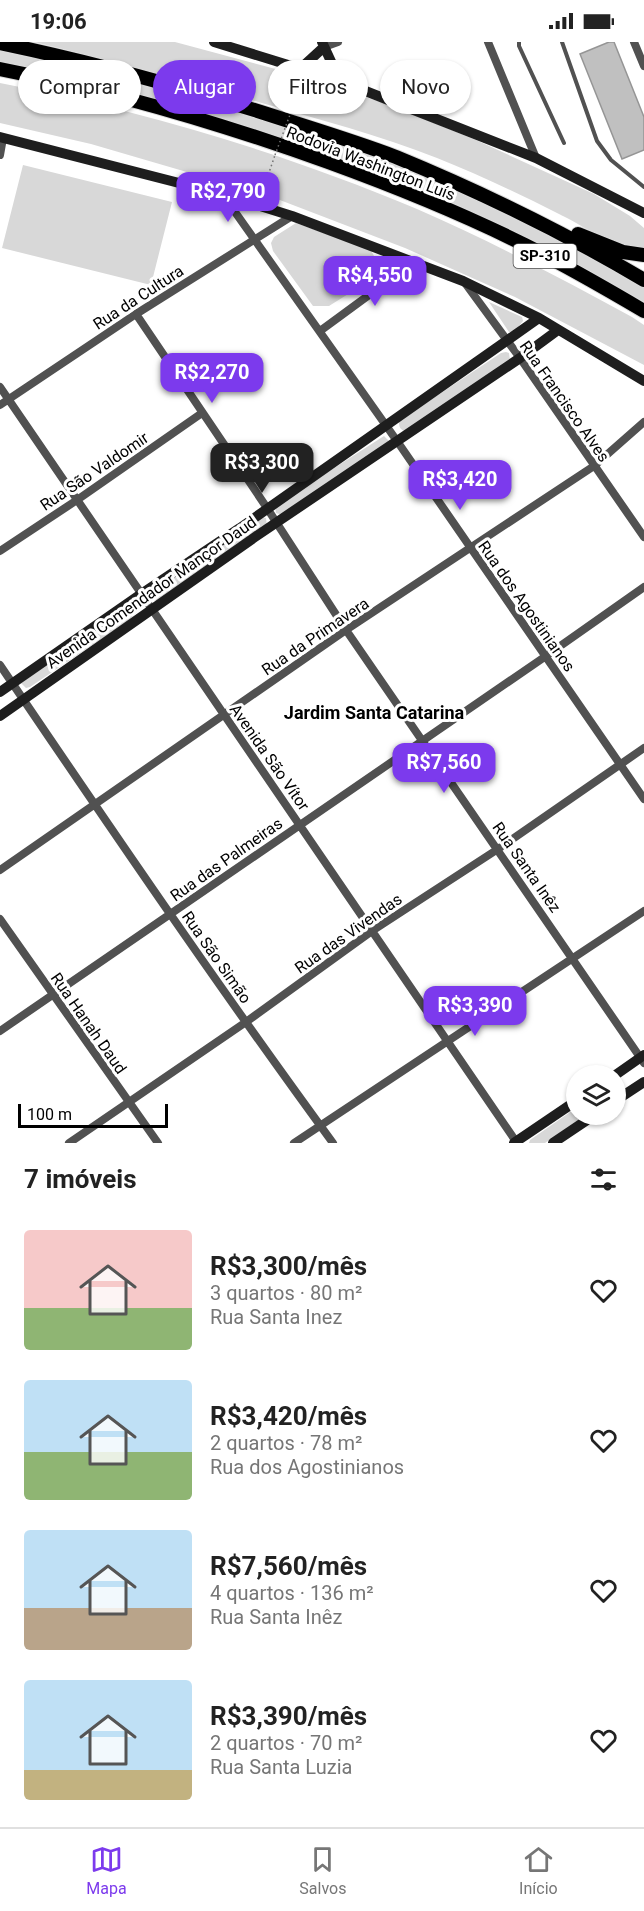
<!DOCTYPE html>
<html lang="pt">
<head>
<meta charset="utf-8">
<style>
  body { margin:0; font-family:Roboto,sans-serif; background:#f2f2f2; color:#222; height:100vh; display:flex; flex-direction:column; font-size:22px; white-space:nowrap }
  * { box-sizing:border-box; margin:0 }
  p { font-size:20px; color:#767676 }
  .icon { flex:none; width:33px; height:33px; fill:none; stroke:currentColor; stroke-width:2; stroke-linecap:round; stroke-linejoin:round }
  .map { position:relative; height:1101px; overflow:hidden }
  .side { display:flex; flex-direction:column; background:#fff; flex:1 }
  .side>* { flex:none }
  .banner { position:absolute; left:18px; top:18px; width:609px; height:54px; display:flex; gap:12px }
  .fabs { position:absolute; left:566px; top:1023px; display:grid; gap:12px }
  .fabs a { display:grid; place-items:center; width:60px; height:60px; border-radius:50%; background:#fff; box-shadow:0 2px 4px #0004; font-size:30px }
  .scale { position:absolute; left:18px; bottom:15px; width:150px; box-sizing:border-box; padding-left:6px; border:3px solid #000; border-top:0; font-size:16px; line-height:21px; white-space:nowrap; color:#000; -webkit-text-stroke:4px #fff; paint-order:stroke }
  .price { position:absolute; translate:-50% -51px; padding:0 14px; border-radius:12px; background:#7c3aed; color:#fff; font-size:20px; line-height:39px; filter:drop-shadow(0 2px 3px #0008) }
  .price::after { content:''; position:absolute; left:50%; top:36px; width:18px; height:14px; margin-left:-9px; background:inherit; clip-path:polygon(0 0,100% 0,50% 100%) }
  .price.active { background:#222; color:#fff }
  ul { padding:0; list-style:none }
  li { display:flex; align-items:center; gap:18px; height:150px; padding:0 24px }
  li span { display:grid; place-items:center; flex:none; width:168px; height:120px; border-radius:6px; color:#555 }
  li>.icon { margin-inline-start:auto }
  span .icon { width:72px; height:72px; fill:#fffc; stroke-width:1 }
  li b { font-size:26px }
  h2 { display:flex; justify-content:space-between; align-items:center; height:72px; padding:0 24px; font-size:26px }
  .chip { padding:0 21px; border-radius:27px; background:#fff; box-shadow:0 2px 4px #0004; font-size:21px; line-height:54px }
  .chip.active { background:#7c3aed; color:#fff }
  .status { display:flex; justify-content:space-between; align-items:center; height:42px; padding:0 30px; background:#fff; direction:ltr }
  .status svg { height:16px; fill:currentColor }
  .dock { display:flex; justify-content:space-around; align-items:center; height:84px; border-top:2px solid #e0e0e0; background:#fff; font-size:16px; color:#767676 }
  .dock a { display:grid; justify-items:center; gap:3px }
  .dock .active { color:#7c3aed }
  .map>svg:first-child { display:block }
  .green { fill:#d8d8d8 }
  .building { fill:#c0c0c0; stroke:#959595; stroke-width:1.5 }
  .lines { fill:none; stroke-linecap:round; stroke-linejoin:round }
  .highway-casing { stroke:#dbdbdb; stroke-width:16 }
  .path { stroke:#737373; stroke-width:1.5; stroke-dasharray:1.5 3; stroke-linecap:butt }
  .lane { stroke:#515151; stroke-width:4 }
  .street { stroke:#515151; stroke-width:8 }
  .secondary { stroke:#1e1e1e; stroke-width:10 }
  .highway { stroke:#000; stroke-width:14 }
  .path-bridge { stroke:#737373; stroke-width:1.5; stroke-dasharray:1.5 3; stroke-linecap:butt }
  .labels { text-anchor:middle; stroke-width:6; stroke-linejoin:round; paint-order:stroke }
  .shield { fill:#fff; stroke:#4c4c4c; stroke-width:1.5 }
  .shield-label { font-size:15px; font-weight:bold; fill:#000 }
  .street-label { font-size:16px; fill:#000; stroke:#fff }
  .neighbourhood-label { font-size:18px; font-weight:bold; fill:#000; stroke:#fff }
</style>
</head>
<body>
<div class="status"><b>19:06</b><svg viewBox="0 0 49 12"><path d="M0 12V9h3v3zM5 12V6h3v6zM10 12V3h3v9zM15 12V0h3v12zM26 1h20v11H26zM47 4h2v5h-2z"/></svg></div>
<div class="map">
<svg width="644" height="1101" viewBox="0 0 644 1101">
  <rect width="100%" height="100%" fill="#fff"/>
  <path class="green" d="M34,0h141l138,37 79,27 84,34 118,54 36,22 14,12v22c-29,0 -61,-25 -87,-37 -39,-20 -80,-39 -120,-55 -58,-23 -119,-39 -179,-56 -74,-21 -149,-42 -224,-60z
    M0,7l158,37 209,66 140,61 137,72v17l-95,-54 -43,-20 -47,-22 -93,-39 -195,-63 -52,-15 -119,-26z
    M0,41c141,27 284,70 417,126 74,32 145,70 215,108l12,8v40l-129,-68 -110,-49 -133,-51 -181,-53 -91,-21z
    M23,123l149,37 -21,83 -149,-37z
    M296,181l75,27 3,6 -5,20 -8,10 -32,20h-16l-40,-55 -2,-8 3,-6z
    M489,260l33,15 1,4 -9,11h-5z
    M506,310l3,1 1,7 -104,72c-6,-3 -7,-4 -7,-11l102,-68z
    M384,394l5,5 -107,74 -6,-2 -1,-7z
    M262,475l4,1 1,9 -110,74 -5,-1 -2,-8z
    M135,563l4,5 -11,11 -98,66 -4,1 -5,-5 109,-77z
    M576,1066v6l10,1 -41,28h-16l1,-3z"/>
  <path class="building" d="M609,0h5l30,75v33l-22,9 -42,-105z"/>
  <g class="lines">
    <g class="highway-casing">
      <path id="highway" d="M0,1c91,19 179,43 267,71 43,14 87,27 129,43 85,35 169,76 248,123
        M0,27c112,22 220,54 328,93 66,24 133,51 197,83 40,20 80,43 119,66
        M578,192l45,18 21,3"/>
    </g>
    <path class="path" d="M294,62l7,-16 -8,-4 2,-5
      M261,154l14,-41"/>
    <path class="lane" d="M519,0v4l45,97
      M562,0l35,99 14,19 33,27"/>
    <path class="street" d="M488,0l48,116
      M634,0l10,24
      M324,5l14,-5
      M0,113l3,-17
      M223,153l174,246 247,358
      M465,241l55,75 124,179
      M136,272l131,194 79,122 298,433
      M320,289l94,-69
      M0,345l517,756
      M0,363l136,-91 156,-98
      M0,509l77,-51 125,-87
      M0,623c109,161 218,321 333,478
      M0,828l346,-240 248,-164 50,-44
      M0,877l158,224
      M0,989l546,-375 98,-69
      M69,1101l177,-121 126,-91 126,-82 146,-101
      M294,1101l350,-232"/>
    <path class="secondary" d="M214,0l126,39 196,77 108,55
      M322,0l18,39
      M300,27l24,-22
      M0,95l222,57 70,22 171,65 76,37 105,63
      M0,650l141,-98 99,-66 299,-210
      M0,674l255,-179 265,-179 38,-28
      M614,1034l30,-21
      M615,1059l29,-19
      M514,1101l62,-42
      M553,1101l43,-29"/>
    <use href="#highway" class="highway"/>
    <path class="path-bridge" d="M275,113l19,-51"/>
  </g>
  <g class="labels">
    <rect class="shield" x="513.5" y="202" width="63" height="24" rx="4.5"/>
    <g class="shield-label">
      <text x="545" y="219">SP-310</text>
    </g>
    <g class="street-label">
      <text transform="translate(371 121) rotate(21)" y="6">Rodovia Washington Luís</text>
      <text transform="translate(138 255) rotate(-33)" y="6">Rua da Cultura</text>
      <text transform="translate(565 359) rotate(55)" y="6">Rua Francisco Alves</text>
      <text transform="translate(94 429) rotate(-34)" y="6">Rua São Valdomir</text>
      <text transform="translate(151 550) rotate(-35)" y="6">Avenida Comendador Mançor Daud</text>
      <text transform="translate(527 564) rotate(55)" y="6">Rua dos Agostinianos</text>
      <text transform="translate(315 594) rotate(-34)" y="6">Rua da Primavera</text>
      <text transform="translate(270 715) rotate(55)" y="6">Avenida São Vítor</text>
      <text transform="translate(226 817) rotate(-35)" y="6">Rua das Palmeiras</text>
      <text transform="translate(527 825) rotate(55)" y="6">Rua Santa Inêz</text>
      <text transform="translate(348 891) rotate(-35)" y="6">Rua das Vivendas</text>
      <text transform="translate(217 915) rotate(55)" y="6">Rua São Simão</text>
      <text transform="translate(89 981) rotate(55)" y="6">Rua Hanah Daud</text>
    </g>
    <g class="neighbourhood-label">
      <text x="374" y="677">Jardim Santa Catarina</text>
    </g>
  </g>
</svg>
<div class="fabs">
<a><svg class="icon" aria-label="layers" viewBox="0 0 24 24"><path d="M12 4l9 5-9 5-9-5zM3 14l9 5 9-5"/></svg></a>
</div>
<div class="scale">100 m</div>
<b class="price" style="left:228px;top:181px">R$2,790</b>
<b class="price" style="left:375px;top:265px">R$4,550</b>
<b class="price" style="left:212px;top:362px">R$2,270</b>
<b class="price active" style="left:262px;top:452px">R$3,300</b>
<b class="price" style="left:460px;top:469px">R$3,420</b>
<b class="price" style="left:444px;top:752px">R$7,560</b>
<b class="price" style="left:475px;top:995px">R$3,390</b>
<div class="banner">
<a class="chip">Comprar</a>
<a class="chip active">Alugar</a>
<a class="chip">Filtros</a>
<a class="chip">Novo</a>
</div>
</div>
<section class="side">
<h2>7 imóveis<svg class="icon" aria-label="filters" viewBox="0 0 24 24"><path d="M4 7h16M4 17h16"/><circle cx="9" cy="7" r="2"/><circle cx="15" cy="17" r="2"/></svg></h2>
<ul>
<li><span style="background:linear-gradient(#f6c9c9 65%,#8fb573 0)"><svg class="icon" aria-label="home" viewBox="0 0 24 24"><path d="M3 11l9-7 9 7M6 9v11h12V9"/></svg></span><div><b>R$3,300/mês</b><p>3 quartos · 80 m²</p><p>Rua Santa Inez</p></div><svg class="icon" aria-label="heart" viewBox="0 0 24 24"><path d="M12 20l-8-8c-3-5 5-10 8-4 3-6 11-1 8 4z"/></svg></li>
<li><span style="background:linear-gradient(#bfe0f5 60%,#8fb573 0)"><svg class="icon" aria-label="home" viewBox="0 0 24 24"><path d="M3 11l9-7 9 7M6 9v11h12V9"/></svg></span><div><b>R$3,420/mês</b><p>2 quartos · 78 m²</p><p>Rua dos Agostinianos</p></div><svg class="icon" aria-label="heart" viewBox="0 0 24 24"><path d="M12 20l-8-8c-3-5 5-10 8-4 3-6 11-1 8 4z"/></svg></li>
<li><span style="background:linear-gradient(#bfe0f5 65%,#b9a48a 0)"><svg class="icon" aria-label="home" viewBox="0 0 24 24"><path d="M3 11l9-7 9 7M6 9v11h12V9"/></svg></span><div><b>R$7,560/mês</b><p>4 quartos · 136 m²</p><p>Rua Santa Inêz</p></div><svg class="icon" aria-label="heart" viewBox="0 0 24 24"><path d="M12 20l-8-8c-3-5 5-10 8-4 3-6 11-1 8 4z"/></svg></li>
<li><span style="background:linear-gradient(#bfe0f5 75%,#c2b280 0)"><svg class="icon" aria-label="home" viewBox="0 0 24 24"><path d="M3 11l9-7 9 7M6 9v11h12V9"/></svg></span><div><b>R$3,390/mês</b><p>2 quartos · 70 m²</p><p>Rua Santa Luzia</p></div><svg class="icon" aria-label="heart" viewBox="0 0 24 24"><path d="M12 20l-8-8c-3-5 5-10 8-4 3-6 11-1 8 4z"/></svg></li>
</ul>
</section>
<nav class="dock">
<a class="active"><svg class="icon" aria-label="map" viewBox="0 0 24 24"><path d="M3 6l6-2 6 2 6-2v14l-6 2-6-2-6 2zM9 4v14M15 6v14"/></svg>Mapa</a>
<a><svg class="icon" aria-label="saved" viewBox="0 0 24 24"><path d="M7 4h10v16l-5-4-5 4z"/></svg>Salvos</a>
<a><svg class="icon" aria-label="home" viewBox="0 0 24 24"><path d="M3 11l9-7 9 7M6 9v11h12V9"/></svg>Início</a>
</nav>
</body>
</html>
